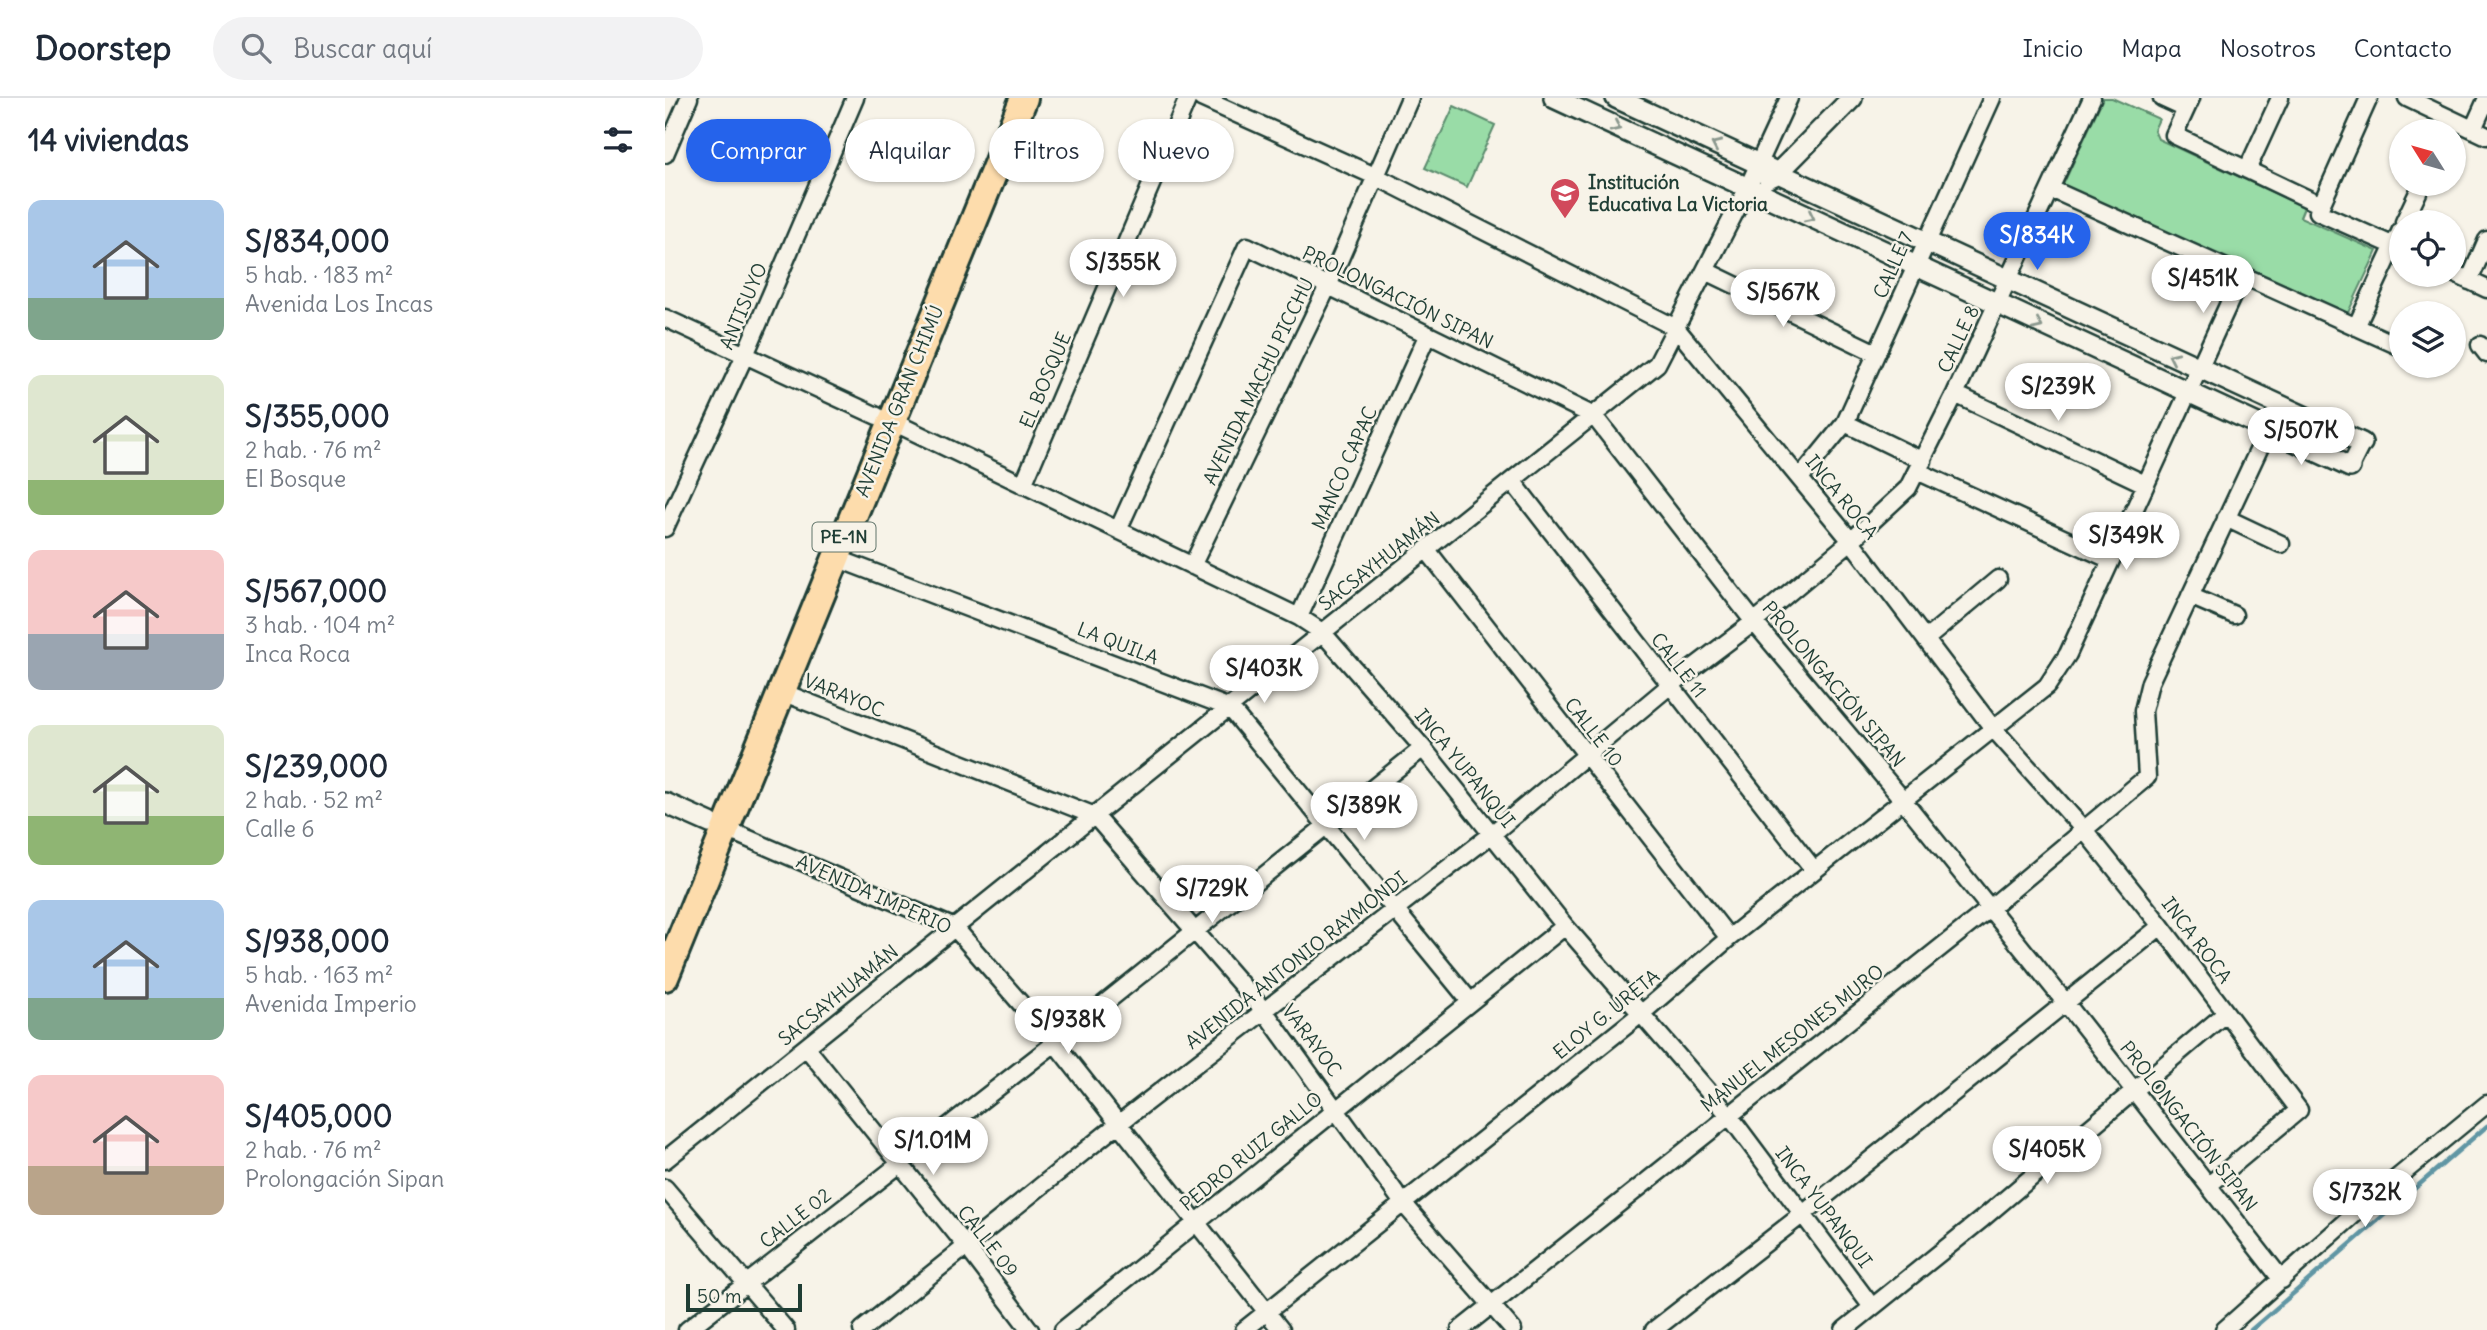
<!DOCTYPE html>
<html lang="es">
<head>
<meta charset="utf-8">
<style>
  body { margin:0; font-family:Delius,sans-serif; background:#f2f2f3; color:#1f2937; height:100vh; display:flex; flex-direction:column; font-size:26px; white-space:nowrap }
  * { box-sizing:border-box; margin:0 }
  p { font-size:23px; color:#747a83 }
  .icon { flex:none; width:38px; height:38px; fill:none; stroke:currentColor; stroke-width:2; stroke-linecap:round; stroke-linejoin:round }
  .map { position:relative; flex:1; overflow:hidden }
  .side { display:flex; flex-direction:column; background:#fff; width:665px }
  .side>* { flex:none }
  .guide { position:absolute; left:21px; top:21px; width:665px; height:63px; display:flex; gap:14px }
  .needle { width:46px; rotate:307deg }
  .tools { position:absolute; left:1724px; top:21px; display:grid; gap:14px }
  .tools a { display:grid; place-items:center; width:77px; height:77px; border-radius:50%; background:#fff; box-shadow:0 2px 5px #0004; font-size:35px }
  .scale { position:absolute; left:21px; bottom:18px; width:116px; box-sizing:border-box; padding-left:7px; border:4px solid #1f3d34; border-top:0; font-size:19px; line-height:24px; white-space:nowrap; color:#1f3d34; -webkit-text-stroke:5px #f7f3e8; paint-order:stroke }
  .price { position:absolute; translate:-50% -60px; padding:0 16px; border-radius:24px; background:#fff; color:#222; font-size:23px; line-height:46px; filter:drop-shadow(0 2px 4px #0008) }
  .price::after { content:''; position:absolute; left:50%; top:42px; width:21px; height:16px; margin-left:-10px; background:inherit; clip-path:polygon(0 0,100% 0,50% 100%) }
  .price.on { background:#2563eb; color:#fff }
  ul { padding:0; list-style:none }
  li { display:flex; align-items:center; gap:21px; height:175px; padding:0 28px }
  li span { display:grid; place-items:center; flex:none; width:196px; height:140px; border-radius:14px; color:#555 }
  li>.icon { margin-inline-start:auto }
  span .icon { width:84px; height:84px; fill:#fffc; stroke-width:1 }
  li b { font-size:30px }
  h2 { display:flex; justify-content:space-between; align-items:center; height:84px; padding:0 28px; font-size:30px }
  .tag { padding:0 24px; border-radius:32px; background:#fff; box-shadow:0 2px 5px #0004; font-size:24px; line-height:63px }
  .tag.on { background:#2563eb; color:#fff }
  header { display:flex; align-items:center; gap:42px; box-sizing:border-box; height:98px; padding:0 35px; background:#fff; border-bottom:2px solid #e0e1e3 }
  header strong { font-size:33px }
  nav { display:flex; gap:38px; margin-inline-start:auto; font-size:24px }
  .search { width:490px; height:63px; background:#f2f2f3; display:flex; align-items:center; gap:18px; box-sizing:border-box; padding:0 24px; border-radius:38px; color:#747a83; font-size:26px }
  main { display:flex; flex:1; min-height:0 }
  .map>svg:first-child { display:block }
  .green { fill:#99dca7; stroke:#5c8c6e; stroke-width:2 }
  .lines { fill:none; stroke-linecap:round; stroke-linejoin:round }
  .stream { stroke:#6196a4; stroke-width:4.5 }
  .minor-casing { stroke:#1f3d34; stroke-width:21 }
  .tertiary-casing { stroke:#1f3d34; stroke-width:24 }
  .trunk-casing { stroke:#1f3d34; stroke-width:32 }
  .minor { stroke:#f7f3e8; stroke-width:16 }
  .tertiary { stroke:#f7f3e8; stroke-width:19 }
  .trunk { stroke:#fddcac; stroke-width:26 }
  .oneway { stroke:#8b988e }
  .labels { text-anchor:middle; stroke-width:5; stroke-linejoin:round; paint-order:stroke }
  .shield { fill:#f7f3e8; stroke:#60746a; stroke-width:2 }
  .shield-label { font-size:18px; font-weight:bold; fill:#1f3d34 }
  .poi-label { font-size:19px; font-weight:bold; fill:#1f3d34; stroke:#f7f3e8; text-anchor:start }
  .street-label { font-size:19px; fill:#1f3d34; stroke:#f7f3e8 }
</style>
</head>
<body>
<header>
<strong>Doorstep</strong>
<div class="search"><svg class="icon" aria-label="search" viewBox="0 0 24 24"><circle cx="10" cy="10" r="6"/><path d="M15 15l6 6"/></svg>Buscar aquí</div>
<nav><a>Inicio</a><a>Mapa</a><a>Nosotros</a><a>Contacto</a></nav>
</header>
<main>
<section class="side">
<h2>14 viviendas<svg class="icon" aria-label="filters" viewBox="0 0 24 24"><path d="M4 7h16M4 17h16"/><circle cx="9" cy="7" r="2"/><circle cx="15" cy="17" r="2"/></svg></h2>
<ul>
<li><span style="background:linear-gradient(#a9c7e8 70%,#7fa58c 0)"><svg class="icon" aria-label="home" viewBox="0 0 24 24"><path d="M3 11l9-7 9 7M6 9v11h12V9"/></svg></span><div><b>S/834,000</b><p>5 hab. · 183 m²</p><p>Avenida Los Incas</p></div></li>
<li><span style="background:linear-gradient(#dfe7d0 75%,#8fb573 0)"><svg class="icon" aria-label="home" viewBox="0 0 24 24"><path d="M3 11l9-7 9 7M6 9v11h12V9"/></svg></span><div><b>S/355,000</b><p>2 hab. · 76 m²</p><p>El Bosque</p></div></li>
<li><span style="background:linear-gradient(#f6c9c9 60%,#9aa5b1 0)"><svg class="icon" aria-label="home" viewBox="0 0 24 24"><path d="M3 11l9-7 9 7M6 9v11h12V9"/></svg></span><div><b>S/567,000</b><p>3 hab. · 104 m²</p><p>Inca Roca</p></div></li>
<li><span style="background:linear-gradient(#dfe7d0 65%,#8fb573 0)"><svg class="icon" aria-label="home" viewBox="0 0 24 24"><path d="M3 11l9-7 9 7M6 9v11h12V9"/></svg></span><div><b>S/239,000</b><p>2 hab. · 52 m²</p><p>Calle 6</p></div></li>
<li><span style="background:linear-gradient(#a9c7e8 70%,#7fa58c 0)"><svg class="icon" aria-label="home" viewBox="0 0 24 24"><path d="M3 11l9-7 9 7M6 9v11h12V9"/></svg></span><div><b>S/938,000</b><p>5 hab. · 163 m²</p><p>Avenida Imperio</p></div></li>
<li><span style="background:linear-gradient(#f6c9c9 65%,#b9a48a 0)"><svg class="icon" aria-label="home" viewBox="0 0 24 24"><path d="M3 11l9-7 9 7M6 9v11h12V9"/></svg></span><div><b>S/405,000</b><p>2 hab. · 76 m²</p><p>Prolongación Sipan</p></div></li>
</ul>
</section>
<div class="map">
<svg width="1822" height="1232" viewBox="0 0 1822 1232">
  <rect width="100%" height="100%" fill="#f7f3e8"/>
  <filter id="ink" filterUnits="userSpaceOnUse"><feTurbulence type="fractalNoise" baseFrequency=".0143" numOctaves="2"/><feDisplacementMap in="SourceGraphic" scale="14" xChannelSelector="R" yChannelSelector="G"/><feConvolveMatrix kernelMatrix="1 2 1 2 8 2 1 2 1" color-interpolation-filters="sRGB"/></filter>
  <g filter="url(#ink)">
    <path class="green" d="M1438,0h9l47,21 -5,11 4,9 146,68 -4,10 77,34 -31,66 -284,-130z
      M789,8l41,19 -28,62 -42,-19z"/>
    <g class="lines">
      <path class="stream" d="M1586,1232l236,-204"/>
      <g class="minor-casing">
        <path id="minor" d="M536,0l176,79 299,151 175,213 141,186 93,104 76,95 138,184 -90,75
          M1497,0l24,11
          M1526,0l-17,37 147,70
          M1704,0l-51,114 83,37
          M1742,0l80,38
          M1808,31l14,-31
          M0,56l24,-56
          M1582,72l33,-72
          M1386,91l350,158
          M1739,124l18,-38
          M1041,173l170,82
          M1788,175l34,16
          M1804,183l18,-41
          M0,220l212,98
          M1691,229l45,-97
          M1815,247l7,9
          M1290,296l190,90
          M226,323l408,196 23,15 101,116 142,178 163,188 144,193
          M1180,325l78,38
          M1685,369l12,-24
          M1252,373l194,89
          M1135,380l45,-55 147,-325
          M848,384l301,388
          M358,387l165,-387
          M1561,420l55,26
          M0,430l80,-173 110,-257
          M453,432l129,-284 347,170 160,206 149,178 162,202 217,278
          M762,452l302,388
          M171,460l394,150 239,292
          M527,468l136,-280 82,-188
          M1525,498l44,19
          M634,519l128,-281
          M1261,541l72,-60
          M117,594l313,124 170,196 138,191 110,127
          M54,728l236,102 100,115 226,287
          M141,949l161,200 63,83
          M0,1062l992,-796 91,-177 41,-89
          M0,1090l121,142
          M22,1232l368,-287 368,-295
          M197,1232l255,-205 375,-291 176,-147 86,-65 97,-81 57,-53 47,-94 137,-296
          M398,1232l502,-404
          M579,1232l398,-317 87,-75 318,-252 21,-32 173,-377
          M795,1232l529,-421 158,-132 -4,-66 7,-29 130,-278
          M989,1232l149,-116 358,-288
          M1179,1232l138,-111 244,-206
          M1559,1232l151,-134 112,-92"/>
      </g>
      <g class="tertiary-casing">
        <path id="tertiary" d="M889,0l796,369
          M951,0l746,345
          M1103,80l9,-4 75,-76
          M0,705l45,20"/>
      </g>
      <g class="trunk-casing">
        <path id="trunk" d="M0,879l359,-879"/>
      </g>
      <use href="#minor" class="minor"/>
      <use href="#tertiary" class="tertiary"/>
      <use href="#trunk" class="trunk"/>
    </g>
    <defs><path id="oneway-chevron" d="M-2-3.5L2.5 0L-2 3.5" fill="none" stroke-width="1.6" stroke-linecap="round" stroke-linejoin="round" transform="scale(1.75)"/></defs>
    <g class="oneway">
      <use href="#oneway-chevron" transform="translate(951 29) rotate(25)"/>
      <use href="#oneway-chevron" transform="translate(1051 47) rotate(-155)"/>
      <use href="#oneway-chevron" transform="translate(1145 119) rotate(26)"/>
      <use href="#oneway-chevron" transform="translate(1373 227) rotate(25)"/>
      <use href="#oneway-chevron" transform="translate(1508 259) rotate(-155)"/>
    </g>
  </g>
  <defs>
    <g id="school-pin" transform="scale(1.575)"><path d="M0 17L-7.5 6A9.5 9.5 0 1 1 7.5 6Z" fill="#d1495b" stroke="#f7f3e8"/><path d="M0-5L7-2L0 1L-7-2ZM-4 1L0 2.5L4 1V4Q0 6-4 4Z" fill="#fff"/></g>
  </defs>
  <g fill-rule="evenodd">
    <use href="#school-pin" x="900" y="95"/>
  </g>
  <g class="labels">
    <rect class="shield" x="147.5" y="424.5" width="63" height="29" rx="5"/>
    <g class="shield-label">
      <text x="179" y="445">PE-1N</text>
    </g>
    <g class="poi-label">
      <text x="923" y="91">Institución<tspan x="923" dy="22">Educativa La Victoria</tspan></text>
    </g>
    <g class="street-label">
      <text transform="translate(1228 167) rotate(-66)" y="7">CALLE 7</text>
      <text transform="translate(733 199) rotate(26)" y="7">PROLONGACIÓN SIPAN</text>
      <text transform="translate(78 208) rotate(-67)" y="7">ANTISUYO</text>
      <text transform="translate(1293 241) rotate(-65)" y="7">CALLE 8</text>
      <text transform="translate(380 282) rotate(-67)" y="7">EL BOSQUE</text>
      <text transform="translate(593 283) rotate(-64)" y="7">AVENIDA MACHU PICCHU</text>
      <text transform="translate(234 303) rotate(-68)" y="7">AVENIDA GRAN CHIMÚ</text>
      <text transform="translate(679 370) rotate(-66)" y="7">MANCO CAPAC</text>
      <text transform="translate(1177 399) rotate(51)" y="7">INCA ROCA</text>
      <text transform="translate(714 463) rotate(-38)" y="7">SACSAYHUAMÁN</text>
      <text transform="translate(453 545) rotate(21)" y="7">LA QUILA</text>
      <text transform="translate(1014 567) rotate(52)" y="7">CALLE 11</text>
      <text transform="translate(1169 586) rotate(50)" y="7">PROLONGACIÓN SIPAN</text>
      <text transform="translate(179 597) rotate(22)" y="7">VARAYOC</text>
      <text transform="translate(929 634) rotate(52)" y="7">CALLE 10</text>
      <text transform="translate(800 670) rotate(51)" y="7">INCA YUPANQUI</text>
      <text transform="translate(209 796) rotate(24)" y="7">AVENIDA IMPERIO</text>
      <text transform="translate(1532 842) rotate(53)" y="7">INCA ROCA</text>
      <text transform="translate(631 862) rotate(-38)" y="7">AVENIDA ANTONIO RAYMONDI</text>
      <text transform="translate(173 897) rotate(-39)" y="7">SACSAYHUAMÁN</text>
      <text transform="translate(941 916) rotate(-39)" y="7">ELOY G. URETA</text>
      <text transform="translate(1127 940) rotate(-38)" y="7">MANUEL MESONES MURO</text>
      <text transform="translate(647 942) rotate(53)" y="7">VARAYOC</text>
      <text transform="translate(1524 1028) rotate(52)" y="7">PROLONGACIÓN SIPAN</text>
      <text transform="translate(586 1053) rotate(-39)" y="7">PEDRO RUIZ GALLO</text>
      <text transform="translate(1159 1109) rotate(53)" y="7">INCA YUPANQUI</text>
      <text transform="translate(130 1120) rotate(-38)" y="7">CALLE 02</text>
      <text transform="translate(323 1143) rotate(52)" y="7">CALLE 09</text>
    </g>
  </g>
</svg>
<div class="tools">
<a><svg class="needle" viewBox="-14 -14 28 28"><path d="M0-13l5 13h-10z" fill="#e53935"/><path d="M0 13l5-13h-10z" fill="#747a83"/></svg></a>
<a><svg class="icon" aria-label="locate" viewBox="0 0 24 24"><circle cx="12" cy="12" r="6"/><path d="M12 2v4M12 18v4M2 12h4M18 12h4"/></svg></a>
<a><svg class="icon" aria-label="layers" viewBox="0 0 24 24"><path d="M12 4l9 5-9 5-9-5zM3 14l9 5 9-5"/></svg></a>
</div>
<div class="scale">50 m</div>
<b class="price on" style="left:1372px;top:174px">S/834K</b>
<b class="price" style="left:458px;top:201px">S/355K</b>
<b class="price" style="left:1538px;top:217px">S/451K</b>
<b class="price" style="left:1118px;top:231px">S/567K</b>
<b class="price" style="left:1393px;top:325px">S/239K</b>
<b class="price" style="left:1636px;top:369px">S/507K</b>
<b class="price" style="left:1461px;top:474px">S/349K</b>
<b class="price" style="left:599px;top:607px">S/403K</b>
<b class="price" style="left:699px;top:744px">S/389K</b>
<b class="price" style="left:547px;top:827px">S/729K</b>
<b class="price" style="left:403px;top:958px">S/938K</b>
<b class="price" style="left:268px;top:1079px">S/1.01M</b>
<b class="price" style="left:1382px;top:1088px">S/405K</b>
<b class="price" style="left:1700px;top:1131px">S/732K</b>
<div class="guide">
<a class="tag on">Comprar</a>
<a class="tag">Alquilar</a>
<a class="tag">Filtros</a>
<a class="tag">Nuevo</a>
</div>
</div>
</main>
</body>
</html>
